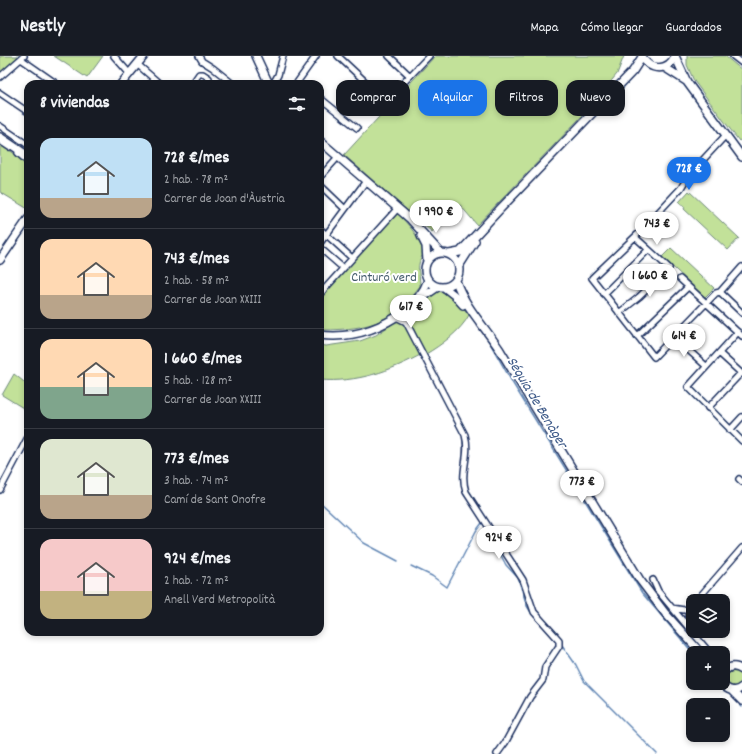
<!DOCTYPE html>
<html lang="es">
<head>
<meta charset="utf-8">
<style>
  body { margin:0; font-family:Dekko,sans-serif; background:#20242c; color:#f1f3f6; height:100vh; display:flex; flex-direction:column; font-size:15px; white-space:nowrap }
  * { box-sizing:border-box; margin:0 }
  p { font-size:13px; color:#9ea1a6 }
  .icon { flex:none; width:22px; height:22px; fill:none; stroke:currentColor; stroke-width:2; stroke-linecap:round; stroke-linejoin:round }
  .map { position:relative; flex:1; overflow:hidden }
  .side { position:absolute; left:24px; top:24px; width:300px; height:556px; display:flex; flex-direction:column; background:#171b24; border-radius:12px; box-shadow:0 2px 6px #0003 }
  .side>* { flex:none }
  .banner { position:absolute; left:336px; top:24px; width:346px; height:36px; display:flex; gap:8px }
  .fabs { position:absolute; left:686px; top:538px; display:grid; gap:8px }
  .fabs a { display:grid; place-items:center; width:44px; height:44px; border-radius:8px; background:#171b24; box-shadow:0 2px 6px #0003; font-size:20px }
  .price { position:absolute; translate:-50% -34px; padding:0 9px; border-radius:14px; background:#fff; color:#222; font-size:13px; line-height:26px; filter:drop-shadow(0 1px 2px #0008) }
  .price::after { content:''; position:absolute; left:50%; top:24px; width:12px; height:9px; margin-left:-6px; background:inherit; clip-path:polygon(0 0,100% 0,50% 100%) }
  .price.on { background:#1a73e8; color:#fff }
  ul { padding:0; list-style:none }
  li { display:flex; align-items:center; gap:12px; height:100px; padding:0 16px }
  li+li { border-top:1px solid #363941 }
  li span { display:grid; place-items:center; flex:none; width:112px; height:80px; border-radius:12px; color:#555 }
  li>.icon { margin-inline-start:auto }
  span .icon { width:48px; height:48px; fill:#fffc; stroke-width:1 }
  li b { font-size:17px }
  h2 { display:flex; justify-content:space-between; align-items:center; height:48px; padding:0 16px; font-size:17px }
  .pill { padding:0 14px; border-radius:12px; background:#171b24; box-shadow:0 2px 6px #0003; font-size:14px; line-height:36px }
  .pill.on { background:#1a73e8; color:#fff }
  header { display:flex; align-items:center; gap:24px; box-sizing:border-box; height:56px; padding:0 20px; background:#171b24; border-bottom:1px solid #363941 }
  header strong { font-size:19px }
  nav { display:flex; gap:22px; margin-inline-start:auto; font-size:14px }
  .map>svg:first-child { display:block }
  .green { fill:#c2e199; stroke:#6e887c }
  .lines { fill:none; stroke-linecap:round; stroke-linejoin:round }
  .stream { stroke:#6589b6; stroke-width:1.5 }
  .street-casing { stroke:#1b2f5e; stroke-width:8 }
  .secondary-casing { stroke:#1b2f5e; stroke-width:10 }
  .street { stroke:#fff; stroke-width:5 }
  .secondary { stroke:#fff; stroke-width:7 }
  .labels { text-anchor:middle; stroke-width:4; stroke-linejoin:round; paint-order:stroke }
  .park-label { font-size:14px; fill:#455c6d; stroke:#fff }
  .water-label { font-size:15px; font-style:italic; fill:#405c8a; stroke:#fff }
</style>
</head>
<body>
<header>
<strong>Nestly</strong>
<nav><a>Mapa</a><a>Cómo llegar</a><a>Guardados</a></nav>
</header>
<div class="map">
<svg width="742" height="698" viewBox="0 0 742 698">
  <rect width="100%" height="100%" fill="#fff"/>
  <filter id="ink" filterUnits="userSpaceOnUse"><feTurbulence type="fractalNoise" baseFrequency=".025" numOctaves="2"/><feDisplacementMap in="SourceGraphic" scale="8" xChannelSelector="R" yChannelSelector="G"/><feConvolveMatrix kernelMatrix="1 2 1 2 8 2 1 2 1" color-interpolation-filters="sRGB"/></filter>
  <g filter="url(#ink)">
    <path class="green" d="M0,0h19l-19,17z
      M54,0h49l-16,22z
      M435,0h189l-7,18 -34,41 -106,110 -17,-20 -28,27 -88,-77z
      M687,0h38l17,14v69l-3,2 -45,-60 -7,-16z
      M0,88l24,16 4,6v43l-28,-17z
      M689,135l50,47 -11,12 -44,-41 1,-2 -6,-5z
      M397,157c12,12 22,23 27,40 -9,13 -4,19 -4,33 -5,6 -10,13 -16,19 -22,22 -54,25 -84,25v-31l36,-43z
      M671,192l43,40 -9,9 -43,-40z
      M438,235l15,4 16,20c-8,16 -28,30 -43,39l-18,-36c5,-10 19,-23 30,-27z
      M405,264l17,34c-31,17 -66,29 -102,26v-35l6,1 34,-5 16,-6 19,-13z
      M14,318l14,11v26l-26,-16z
      M725 623a9 9 0 1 1 18 0a9 9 0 1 1-18 0Z"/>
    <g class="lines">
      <path class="stream" d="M487,282l25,44 130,211 51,60
        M320,446l44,41 34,18
        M487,473l19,36 12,13 9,28 5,8 19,21
        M411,510l21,10 15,11 29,-56 6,-8h2
        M562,589l14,20 8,16 73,73
        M733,641l9,10"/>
      <g class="street-casing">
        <path id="street" d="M114,0l15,17
          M199,0l3,5 11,7 20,16
          M338,0l48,45 43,-45
          M389,0l21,20
          M733,0l9,7
          M21,3l36,25
          M137,8l23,20
          M0,21l24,-21
          M192,28l7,-10h4l6,4v6
          M273,28l5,-9 5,-19
          M296,28l20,-28
          M0,37l28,19
          M320,42l37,30
          M0,70l28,19
          M725,80l-37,40 -7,12 -42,45 -47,45 62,79 62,-64 4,-1 22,-25
          M0,85l9,6
          M18,97l10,9
          M320,121l18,-20
          M320,129l25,24
          M320,173l32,29
          M320,187l46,-62
          M320,192l23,20
          M680,223l62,57
          M720,236l22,21
          M320,238l78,-86
          M604,238l44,-44
          M619,257l20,-16 30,-29 -34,-31
          M396,261l10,5v-11
          M406,266l59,113c6,21 -6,36 1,57l57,88 11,32 25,28v6l-14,21 -2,13 -13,17 -25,46 -8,11
          M738,276l-50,55 54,54
          M637,280l51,-49
          M674,281l32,29
          M719,297l23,21
          M708,352l33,-35
          M730,374l12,-13
          M739,423l3,3
          M0,434l28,-53
          M653,524l5,11 30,36
          M696,545l46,-53
          M693,548c-6,7 -5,15 -5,23l22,26
          M672,552l12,2 6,-3"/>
      </g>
      <g class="secondary-casing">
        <path id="secondary" d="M256,0l13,28
          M642,0c7,15 26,16 33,0
          M675,0l12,26 55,75
          M664,11l22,14
          M121,28l23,-28
          M0,81l28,19
          M320,85l89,77 32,35
          M421,180l5,10 1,15
          M425 214a17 17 0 1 1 34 0a17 17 0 1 1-34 0Z
          M449,198l11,-2 40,-43 133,-138 9,-14
          M0,204l28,-41
          M459,210l16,-25
          M456,225c9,26 29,46 44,69l140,230 25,33 36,40
          M445,232l9,7 9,10
          M417,243l7,-10 4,-9
          M320,279c31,4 60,-6 85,-24 11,-7 21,-17 33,-24
          M723,617c5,-7 12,-8 19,-3
          M722,627c5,8 13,10 20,4
          M732,635l10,10"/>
      </g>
      <use href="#street" class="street"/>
      <use href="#secondary" class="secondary"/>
    </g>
  </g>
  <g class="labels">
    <g class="park-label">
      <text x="384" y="225">Cinturó verd</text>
    </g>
    <g class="water-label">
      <text transform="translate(538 346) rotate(59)" y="5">Séquia de Benàger</text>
    </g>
  </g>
</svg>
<div class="fabs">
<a><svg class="icon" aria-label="layers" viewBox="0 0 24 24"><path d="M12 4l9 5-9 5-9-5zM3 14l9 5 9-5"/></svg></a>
<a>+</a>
<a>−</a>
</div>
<b class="price on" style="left:689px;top:135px">728 €</b>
<b class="price" style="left:436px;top:178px">1 990 €</b>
<b class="price" style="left:657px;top:190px">743 €</b>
<b class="price" style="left:650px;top:242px">1 660 €</b>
<b class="price" style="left:411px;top:273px">617 €</b>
<b class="price" style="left:684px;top:302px">614 €</b>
<b class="price" style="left:582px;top:448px">773 €</b>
<b class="price" style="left:499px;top:504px">924 €</b>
<div class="banner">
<a class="pill">Comprar</a>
<a class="pill on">Alquilar</a>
<a class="pill">Filtros</a>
<a class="pill">Nuevo</a>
</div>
<section class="side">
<h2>8 viviendas<svg class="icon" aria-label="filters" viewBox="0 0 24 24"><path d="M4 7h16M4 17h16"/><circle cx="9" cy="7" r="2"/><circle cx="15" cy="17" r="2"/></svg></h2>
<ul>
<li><span style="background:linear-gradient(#bfe0f5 75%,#b9a48a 0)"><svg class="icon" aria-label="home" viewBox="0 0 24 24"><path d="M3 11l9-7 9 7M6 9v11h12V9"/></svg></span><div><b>728 €/mes</b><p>2 hab. · 78 m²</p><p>Carrer de Joan d'Àustria</p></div></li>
<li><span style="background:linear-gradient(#ffd9b3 70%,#b9a48a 0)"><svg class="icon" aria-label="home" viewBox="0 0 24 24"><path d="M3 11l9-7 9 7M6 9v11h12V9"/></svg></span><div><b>743 €/mes</b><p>2 hab. · 58 m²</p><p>Carrer de Joan XXIII</p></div></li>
<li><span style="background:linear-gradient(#ffd9b3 60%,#7fa58c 0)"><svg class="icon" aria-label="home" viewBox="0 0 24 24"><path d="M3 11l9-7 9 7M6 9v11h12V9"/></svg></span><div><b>1 660 €/mes</b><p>5 hab. · 128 m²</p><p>Carrer de Joan XXIII</p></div></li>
<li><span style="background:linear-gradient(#dfe7d0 70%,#b9a48a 0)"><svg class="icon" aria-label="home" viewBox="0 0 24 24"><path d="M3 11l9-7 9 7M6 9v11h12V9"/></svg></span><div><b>773 €/mes</b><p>3 hab. · 74 m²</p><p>Camí de Sant Onofre</p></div></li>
<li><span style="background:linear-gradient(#f6c9c9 65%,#c2b280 0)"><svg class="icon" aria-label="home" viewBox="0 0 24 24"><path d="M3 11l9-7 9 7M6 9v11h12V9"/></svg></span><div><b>924 €/mes</b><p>2 hab. · 72 m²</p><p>Anell Verd Metropolità</p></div></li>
</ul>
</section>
</div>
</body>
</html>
